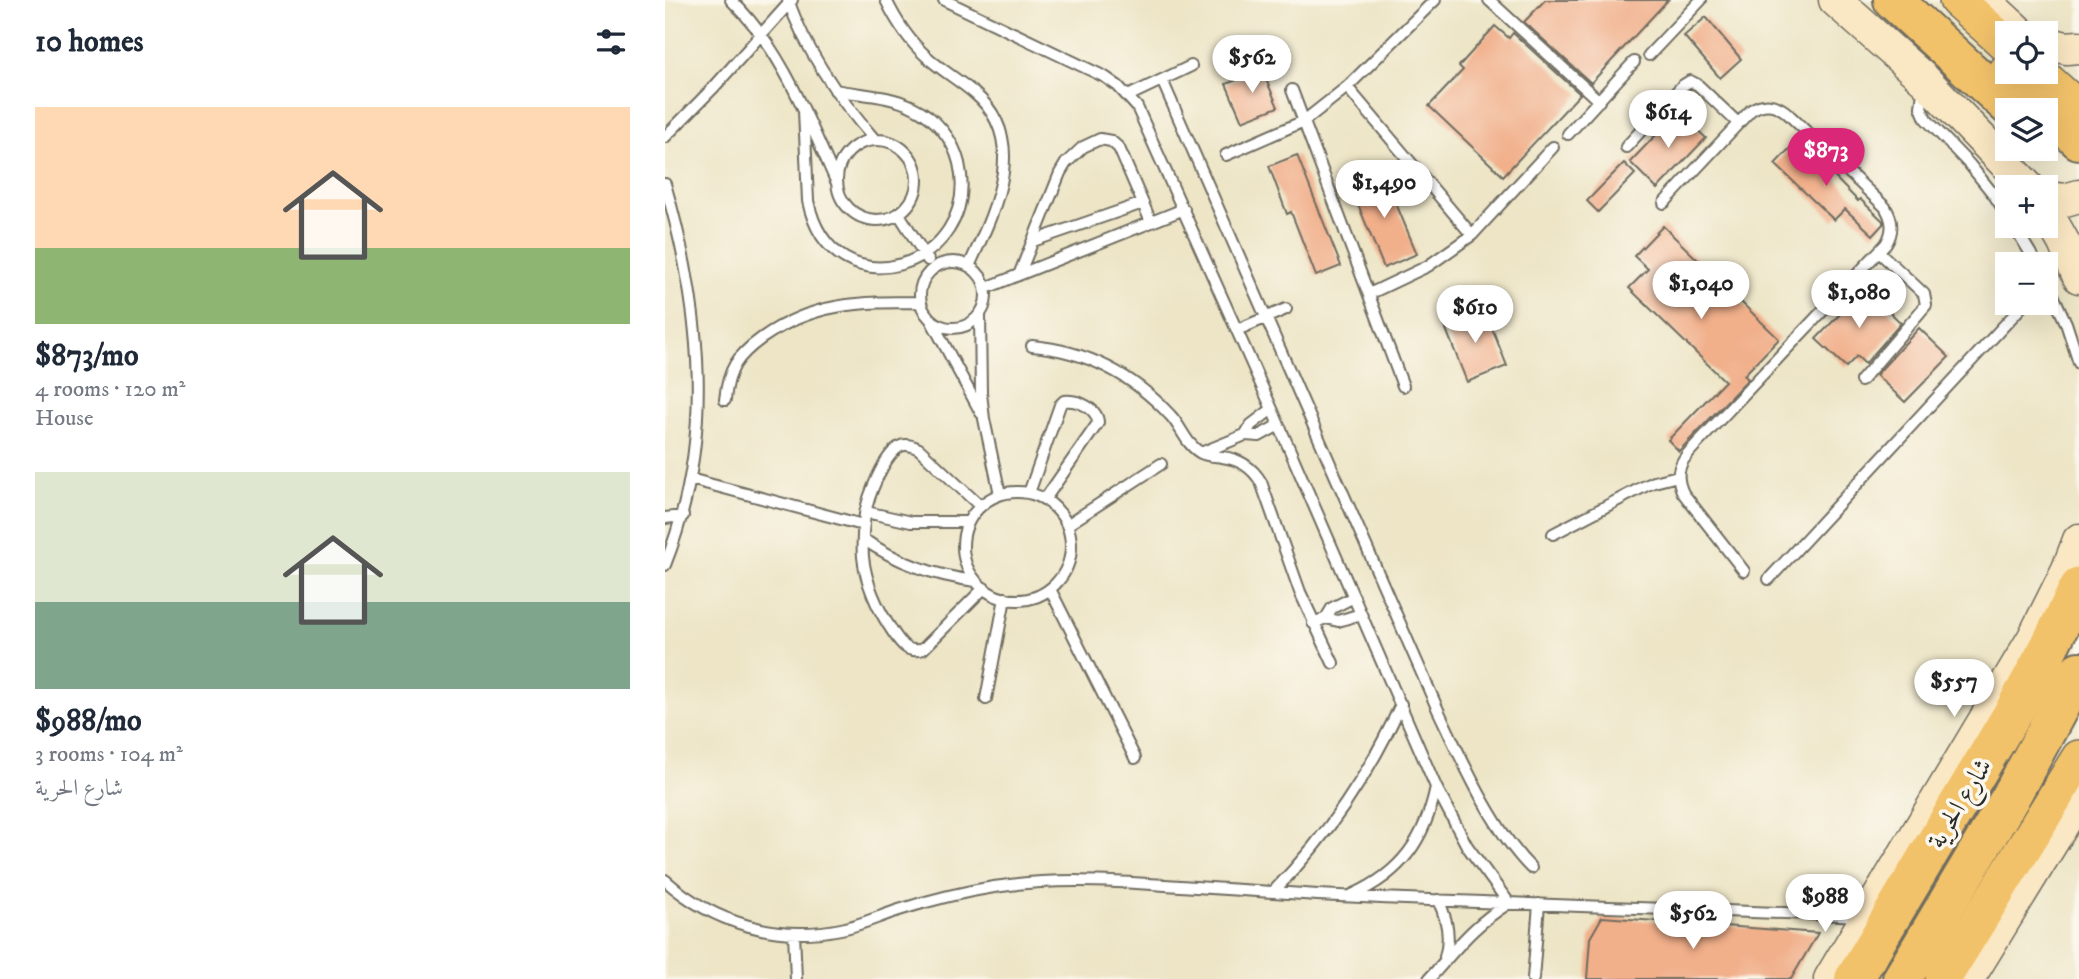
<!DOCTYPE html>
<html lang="en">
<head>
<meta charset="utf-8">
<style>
  body { margin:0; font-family:"IM FELL DW Pica",Amiri,serif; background:#f6f6f7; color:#1f2937; height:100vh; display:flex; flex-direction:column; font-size:26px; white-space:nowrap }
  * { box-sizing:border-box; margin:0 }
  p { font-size:23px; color:#747a83 }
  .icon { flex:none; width:38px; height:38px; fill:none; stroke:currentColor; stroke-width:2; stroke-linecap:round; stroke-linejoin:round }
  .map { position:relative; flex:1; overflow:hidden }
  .sheet { display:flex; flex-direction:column; background:#fff; width:665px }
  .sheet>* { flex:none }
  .buttons { position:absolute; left:1330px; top:21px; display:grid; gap:14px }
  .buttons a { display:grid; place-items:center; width:63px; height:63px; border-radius:0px; background:#fff; box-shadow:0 7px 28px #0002; font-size:35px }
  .price { position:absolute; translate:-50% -60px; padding:0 16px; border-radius:24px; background:#fff; color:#222; font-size:23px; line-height:46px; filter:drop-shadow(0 2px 4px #0008) }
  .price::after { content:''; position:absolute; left:50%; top:42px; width:21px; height:16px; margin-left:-10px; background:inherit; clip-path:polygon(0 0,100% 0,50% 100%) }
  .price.current { background:#db2777; color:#fff }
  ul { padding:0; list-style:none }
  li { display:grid; align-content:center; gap:14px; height:371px; padding:0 35px }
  li span { display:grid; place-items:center; height:217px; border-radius:0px; color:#555 }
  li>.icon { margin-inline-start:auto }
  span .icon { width:126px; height:126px; fill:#fffc; stroke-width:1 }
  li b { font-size:30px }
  h2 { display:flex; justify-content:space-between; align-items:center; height:84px; padding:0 35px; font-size:30px }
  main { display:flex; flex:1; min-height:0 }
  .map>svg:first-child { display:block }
  .building { fill:#f1af8a }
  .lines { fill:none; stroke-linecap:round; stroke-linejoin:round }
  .lane-casing { stroke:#6f6c61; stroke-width:14 }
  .secondary-casing { stroke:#6f6c61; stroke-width:35 }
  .primary-casing { stroke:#6f6c61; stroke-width:38 }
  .highway-casing { stroke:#6f6c61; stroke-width:42 }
  .lane { stroke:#fff; stroke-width:10 }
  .secondary { stroke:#fae7c3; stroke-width:32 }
  .primary { stroke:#f2c26a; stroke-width:35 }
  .highway { stroke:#f2c26a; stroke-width:38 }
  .labels { text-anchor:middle; stroke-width:7; stroke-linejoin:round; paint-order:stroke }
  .street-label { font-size:26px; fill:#2b2b2b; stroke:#fbf7ec }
</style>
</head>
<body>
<main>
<section class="sheet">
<h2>10 homes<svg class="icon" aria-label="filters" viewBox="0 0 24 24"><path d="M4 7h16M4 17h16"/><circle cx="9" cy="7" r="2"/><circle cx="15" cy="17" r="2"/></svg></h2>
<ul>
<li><span style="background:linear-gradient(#ffd9b3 65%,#8fb573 0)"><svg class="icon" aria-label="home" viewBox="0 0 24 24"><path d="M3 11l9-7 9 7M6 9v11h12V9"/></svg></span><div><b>$873/mo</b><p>4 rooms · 120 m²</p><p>House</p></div></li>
<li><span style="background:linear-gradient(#dfe7d0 60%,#7fa58c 0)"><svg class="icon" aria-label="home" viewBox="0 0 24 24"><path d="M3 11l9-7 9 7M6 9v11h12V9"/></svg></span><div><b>$988/mo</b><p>3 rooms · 104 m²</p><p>شارع الحرية</p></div></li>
</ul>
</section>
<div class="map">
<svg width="1414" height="979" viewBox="0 0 1414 979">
  <rect width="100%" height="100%" fill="#fbf7ec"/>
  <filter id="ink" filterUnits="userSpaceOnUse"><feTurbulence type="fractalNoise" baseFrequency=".0143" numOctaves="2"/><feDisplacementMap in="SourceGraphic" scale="14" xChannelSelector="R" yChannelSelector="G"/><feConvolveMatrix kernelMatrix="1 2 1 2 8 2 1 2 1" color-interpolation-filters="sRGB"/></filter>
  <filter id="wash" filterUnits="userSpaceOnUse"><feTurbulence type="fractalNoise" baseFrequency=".00686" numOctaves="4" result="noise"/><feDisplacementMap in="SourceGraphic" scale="28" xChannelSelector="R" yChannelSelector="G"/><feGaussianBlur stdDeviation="1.57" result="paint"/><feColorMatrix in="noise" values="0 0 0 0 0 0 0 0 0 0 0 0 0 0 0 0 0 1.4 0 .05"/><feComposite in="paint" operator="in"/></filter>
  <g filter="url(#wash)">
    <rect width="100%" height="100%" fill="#ede5c6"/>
    <g id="blocks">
      <path class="building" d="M880,0h123l-77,83 -67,-61z
        M1041,17l35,42 -21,19 -36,-42z
        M830,26l14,12 4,-5 67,61 -77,82 -74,-70 34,-36 -4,-4z
        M597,70l16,37 -36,14 -16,-37z
        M1013,112l28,26 -49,51 -27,-27z
        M1129,144l7,7 2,-2 15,14 1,-2 39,40 2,-2 23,22v3l-10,11 -28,-26 -11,11 -59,-56z
        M632,155l44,111 -25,10 -25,-64 -4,2 -18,-48z
        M959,163l11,11 -37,38 -11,-11z
        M718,172l34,82 -33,14 -34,-83z
        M998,226l116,113 -35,36 4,4 -69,72 -11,-11 57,-59 -96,-93 19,-19 -14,-13z
        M1200,288l36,35 -36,41 -8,-8 -11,11 -30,-28z
        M819,308l23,58 -40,16 -23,-58z
        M1254,328l30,29 -44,45 -29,-27z
        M937,917l216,16 -27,46h-204l3,-41z"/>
    </g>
  </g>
  <g filter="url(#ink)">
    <use href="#blocks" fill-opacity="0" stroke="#6f6c61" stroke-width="2"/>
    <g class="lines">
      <g class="lane-casing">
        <path id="lane" d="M66,0c51,49 76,117 105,181
          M123,0c19,53 50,98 87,140
          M221,0c10,21 23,41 41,57 14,13 32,23 47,36 57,47 20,119 -5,173
          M279,0l161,77 13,9 19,21 135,302 164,378 31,59 42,57
          M824,0l110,101
          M984,55l52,-55
          M497,80l276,630c24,50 54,119 93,158
          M1259,86l-3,21 5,12 44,46 24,30 13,20
          M682,87l125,148
          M627,90l111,296
          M463,96l63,-30
          M139,110l4,91c24,115 175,66 151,-38 -6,-24 -23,-45 -46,-56 -23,-12 -53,-12 -78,-17
          M903,134l66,-72
          M0,137l50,-51 77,-86
          M172 180a40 40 0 1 1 80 0a40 40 0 1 1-80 0Z
          M961,147l56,-61 8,-5 8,4 40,38
          M561,155l78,-34 43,-34 88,-87
          M0,184c37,127 50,255 0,381
          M999,203l87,-93c13,-8 23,-7 35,2l99,95c8,13 9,24 1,37l-195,206c-13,14 -16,26 -8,43l61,78
          M234,214l29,46
          M1349,226l23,38
          M368,241l110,-38
          M255 295a33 33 0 1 1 66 0a33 33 0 1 1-66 0Z
          M354,275l41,-102 6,-10 17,-16 17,-8 11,2 8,7 32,74
          M1381,280l20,43 13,40
          M321,288l198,-79
          M704,294l59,-28 44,-31 81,-88
          M315,315l1,78 3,26 16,75
          M266,320l50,93
          M572,330l49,-21
          M367,346c55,5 101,29 138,69 11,11 16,30 31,38 6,3 14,3 21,4 18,2 30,10 39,25l39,110 33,71
          M1196,381l65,-76 -2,-11 -45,-42
          M60,400c3,-31 12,-44 37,-62 51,-36 99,-36 159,-36
          M580,435l6,-10 21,-16
          M536,453l44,-18 14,1 20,-11
          M25,479l173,46
          M298 546a54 54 0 1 1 108 0a54 54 0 1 1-108 0Z
          M364,493l31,-88 4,-4c14,-2 34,8 34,22l-53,76
          M315,506l-61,-57c-6,-3 -14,-6 -20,-2 -16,10 -31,50 -34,67 -2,14 -3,29 -2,43 3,27 15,53 30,75 8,12 15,22 30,17l61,-61
          M201,512l45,10h57
          M0,518l18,-2
          M402,525l94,-61
          M888,534l90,-47 11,-5 24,-6
          M198,539c35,24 71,37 113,42
          M1104,579l256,-276
          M385,589l85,169
          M661,618l6,-10 22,-11
          M648,623l13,-5 12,3 23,-7
          M321,699l19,-101
          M0,880c48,43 112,62 176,49 20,-4 39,-13 58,-19 31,-10 63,-18 95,-23 57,-9 114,-6 171,-2 51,3 102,7 153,10 182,9 364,14 546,21
          M608,892c55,-57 95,-115 128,-188
          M687,895c50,-22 73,-56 84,-108
          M773,900c9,18 13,37 7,57
          M129,933l2,46
          M764,979c28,-31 43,-53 80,-76
          M868,979l6,-75"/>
      </g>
      <g class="secondary-casing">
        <path id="secondary" d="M1170,0l90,80 103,107
          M1319,0l36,33
          M1381,43l20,5 13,-1
          M1381,198l19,2 14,-4
          M1381,211l18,32 15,34
          M1165,979l203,-340 35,-70 11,-29
          M1303,979l111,-181"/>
      </g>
      <g class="primary-casing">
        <path id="primary" d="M1292,0l50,45
          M1373,72l41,37
          M1278,979l136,-221"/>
      </g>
      <g class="highway-casing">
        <path id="highway" d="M1228,0l120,110
          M1343,72l71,68
          M1189,979l161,-270 33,-60 31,-62
          M1237,979l108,-181 69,-127"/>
      </g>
      <use href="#lane" class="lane"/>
      <use href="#secondary" class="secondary"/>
      <use href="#primary" class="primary"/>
      <use href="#highway" class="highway"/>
    </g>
  </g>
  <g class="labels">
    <g class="street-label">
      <text transform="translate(1294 803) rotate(-59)" y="9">شارع الحرية</text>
    </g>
  </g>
</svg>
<div class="buttons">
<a><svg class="icon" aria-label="locate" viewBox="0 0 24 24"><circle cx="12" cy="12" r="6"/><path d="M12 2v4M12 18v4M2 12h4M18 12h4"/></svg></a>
<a><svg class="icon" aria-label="layers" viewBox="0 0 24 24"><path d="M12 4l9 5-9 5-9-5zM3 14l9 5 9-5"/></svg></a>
<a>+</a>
<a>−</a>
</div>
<b class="price" style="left:587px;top:95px">$562</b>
<b class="price" style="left:1003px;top:150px">$614</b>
<b class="price current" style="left:1161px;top:188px">$873</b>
<b class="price" style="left:719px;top:220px">$1,490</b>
<b class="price" style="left:1036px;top:321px">$1,040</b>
<b class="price" style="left:1194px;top:330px">$1,080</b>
<b class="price" style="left:810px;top:345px">$610</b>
<b class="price" style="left:1289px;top:719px">$557</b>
<b class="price" style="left:1160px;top:934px">$988</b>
<b class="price" style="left:1028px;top:951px">$562</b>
</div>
</main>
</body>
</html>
